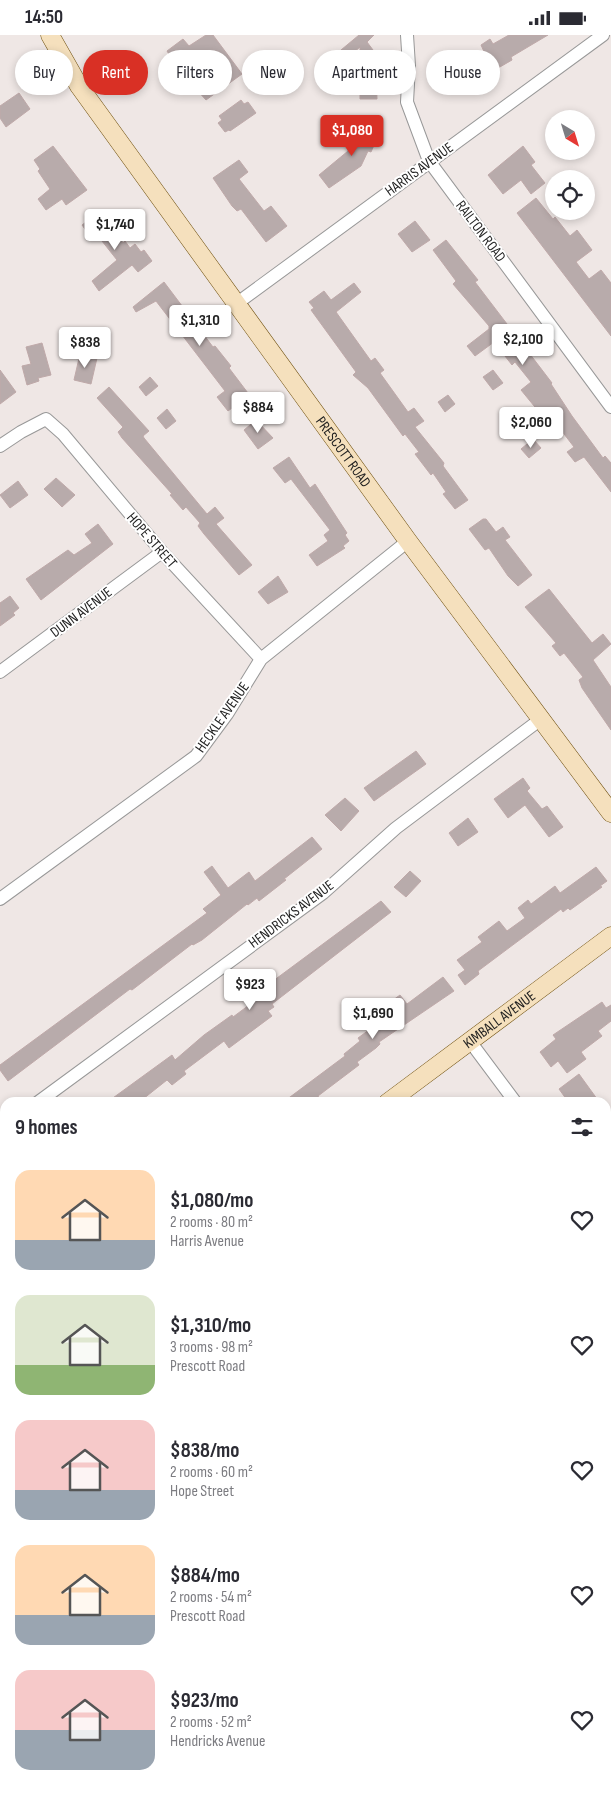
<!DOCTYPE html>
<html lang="en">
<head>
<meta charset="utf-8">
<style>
  body { margin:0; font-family:"Sofia Sans Condensed",sans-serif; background:#f2f2f3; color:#2b2b33; height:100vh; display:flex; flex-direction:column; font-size:19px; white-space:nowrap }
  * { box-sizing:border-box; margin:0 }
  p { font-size:16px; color:#7c7c81 }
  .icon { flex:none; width:28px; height:28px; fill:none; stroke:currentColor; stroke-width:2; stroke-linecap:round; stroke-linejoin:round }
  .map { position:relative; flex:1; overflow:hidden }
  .drawer { position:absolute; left:0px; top:1062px; width:611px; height:696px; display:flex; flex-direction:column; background:#fff; border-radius:15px 15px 0 0; box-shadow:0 2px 8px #0003 }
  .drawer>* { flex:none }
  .hud { position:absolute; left:15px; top:15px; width:581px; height:45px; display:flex; gap:10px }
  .needle { width:32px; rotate:142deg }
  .tools { position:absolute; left:545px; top:75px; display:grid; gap:10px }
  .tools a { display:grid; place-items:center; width:50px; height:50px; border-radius:50%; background:#fff; box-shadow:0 2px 8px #0003; font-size:25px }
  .price { position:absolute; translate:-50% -42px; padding:0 11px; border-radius:5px; background:#fff; color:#222; font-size:16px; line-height:32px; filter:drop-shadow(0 1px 2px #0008) }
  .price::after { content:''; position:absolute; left:50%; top:30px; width:15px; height:11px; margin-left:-8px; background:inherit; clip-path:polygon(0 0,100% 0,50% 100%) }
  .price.active { background:#d93025; color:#fff }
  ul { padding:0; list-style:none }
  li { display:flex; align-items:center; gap:15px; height:125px; padding:0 15px }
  li span { display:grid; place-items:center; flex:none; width:140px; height:100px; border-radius:15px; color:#555 }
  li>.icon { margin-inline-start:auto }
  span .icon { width:60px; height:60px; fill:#fffc; stroke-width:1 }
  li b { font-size:21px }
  h2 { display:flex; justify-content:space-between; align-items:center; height:60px; padding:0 15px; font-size:21px }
  .tag { padding:0 18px; border-radius:22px; background:#fff; box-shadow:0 2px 8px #0003; font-size:18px; line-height:45px }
  .tag.active { background:#d93025; color:#fff }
  .status { display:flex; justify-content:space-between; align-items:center; height:35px; padding:0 25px; background:#fff; direction:ltr }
  .status svg { height:14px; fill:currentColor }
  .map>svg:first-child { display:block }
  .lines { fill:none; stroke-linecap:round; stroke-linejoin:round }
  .stream { stroke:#a9d9cf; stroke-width:4.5 }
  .building { fill:#b8abab; stroke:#bfa9a9 }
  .street-casing { stroke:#989898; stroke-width:14 }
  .secondary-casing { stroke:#6e4f0d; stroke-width:19 }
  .street { stroke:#fff; stroke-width:12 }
  .secondary { stroke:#f5e0bd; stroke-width:18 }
  .labels { text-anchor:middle; stroke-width:4; stroke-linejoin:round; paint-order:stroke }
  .street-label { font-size:15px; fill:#1e1e1e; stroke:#fff }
</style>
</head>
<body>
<div class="status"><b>14:50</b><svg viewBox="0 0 49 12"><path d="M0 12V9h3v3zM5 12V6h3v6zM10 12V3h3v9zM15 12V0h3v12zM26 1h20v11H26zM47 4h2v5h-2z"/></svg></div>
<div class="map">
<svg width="611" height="1758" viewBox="0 0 611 1758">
  <rect width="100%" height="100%" fill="#efe7e5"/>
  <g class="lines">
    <path class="stream" d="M0,1382l5,4
      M535,1754l7,4"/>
  </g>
  <path class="building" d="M206,0h7l29,39 -36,26 -27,-30 -12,-19 16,-12 6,7z
    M359,0h15l-7,7 9,12 -16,12v-19l-30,26 -7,-8z
    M509,0h39l-37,22 1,3 -26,15 1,3 -10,6 -2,-3 -21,12 -9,-15 41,-22 -5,-11 9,-6 3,5z
    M360,40h16l1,24h-17z
    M19,58l11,16 -24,18 -6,-9v-12z
    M241,65l3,4 4,-2 8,11 -26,18 -1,-1 -4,2 -7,-9 4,-3 -3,-4z
    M366,87l15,7 -10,23 -3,-1 -7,15 -32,22 -10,-13 29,-24 2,-4 3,1z
    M53,111l34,44 -21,15 -4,-6 -16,11 -8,-11 12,-10 -12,-18 2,-2 -6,-9z
    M523,111l12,16 -4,3 14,18 -14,11 -10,-14 -18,14 -15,-19z
    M239,125l9,12 -9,7 25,32 7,-5 16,20 -21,16 -25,-33 -4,2 -5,-5 -19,-28z
    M536,163l17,21 2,-2 15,19 7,-6 15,20 -16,12 13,17 12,-9 10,13v53l-94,-123z
    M101,176l22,32 2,-2 5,7 5,-4 6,8 3,-2 8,11 -14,11 -6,-7 -33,26 -7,-10 25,-21 -19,-24 -5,4 -11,-15z
    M415,186l15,19 -18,12 -14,-18z
    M446,205l32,40 -3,2 77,101 -1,1 21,32 31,42 2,-2 6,7v29l-27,-35 -9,5 -8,-10 7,-5 -13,-17 -10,6 -8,-9 5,-4 -27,-33 10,-8 -16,-20 -3,3 -18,-23 -19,14 -8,-10 22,-17v-3l-36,-42 3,-3 -23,-31z
    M164,247l49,65 2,-1 16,20 -2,2 25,33 -14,9 -4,-5 -8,6 -11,-14 8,-6 -69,-90 -20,11 -3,-5z
    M354,248l7,9 -25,20 35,49 4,-3 9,12 -4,3 28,39 6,-4 10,13 -9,6 29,36 -1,3 25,34 -13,9 -12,-15 3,-2 -13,-19 -2,2 -16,-21 4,-2 -14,-18 -2,2 -35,-48 -15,-13 3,-3 -45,-62 3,-2 -5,-6 15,-11 7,9z
    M42,308l9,32 -13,3 1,3 -12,4 -5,-19 9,-2 -5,-17z
    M80,319l17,4 -6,26 -17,-4z
    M0,335l16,22 -16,12z
    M493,335l10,13 -10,7 -10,-13z
    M150,342l8,9 -12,10 -7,-9z
    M109,352l40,44 -6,5 1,2 63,76 8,-7 9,11 -8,6 36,41 -13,10 -35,-41 -6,-8 2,-3 -14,-16 -3,3 -13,-15 2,-1 -50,-56 -4,-6 5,-5 -26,-29z
    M448,360l7,9 -10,8 -7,-10z
    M167,374l9,12 -10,8 -9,-11z
    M256,385l17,18 -15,11 -14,-19z
    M533,404l8,9 -12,10 -8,-9z
    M289,422l21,31 5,-4 32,49 -2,2 4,6 -6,5 2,2 -28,18 -8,-11 19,-14 -4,-6 6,-5 -39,-51 -6,4 -12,-15z
    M56,443l19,17 -13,12 -18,-18z
    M18,446l10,14 -18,13 -10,-13z
    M483,484h3l10,13 7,-5 7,10 -5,3 27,35 -14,11 -10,-10 -19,-28 -4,2 -16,-21z
    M98,489l15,20 -72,56 -15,-21 42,-29 6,5 18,-12 -7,-9z
    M278,541l10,16 -20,12 -10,-12z
    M549,554l43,54 11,-9 8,10 -18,16 18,27v43l-29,-42 -3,-8 4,-3 -19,-24 -4,3 -8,-10 4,-3 -31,-36z
    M10,561l9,12 -6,5 2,2 -15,11v-23z
    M416,716l10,13 -52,37 -10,-13z
    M523,743l7,10 -3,3 15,18 5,-3 16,21 -14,10 -24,-32 -17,13 -14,-19z
    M345,763l14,13 -18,20 -16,-16z
    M468,783l10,14 -20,14 -9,-13z
    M312,802l10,12 -38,30 2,1 -27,21 -2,-3 -9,7 -1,-1 -45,36 -9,5 -1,-1 -60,46 -2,-1 -122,92 -8,-11v-5l207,-152 -4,-4 18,-14 -17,-23 8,-6 16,22 21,-16 6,9z
    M596,832l11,14 -7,5 2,1 -32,23 -2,-2 -5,4 -2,-3 -83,62 1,3 -14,11 -7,-10 7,-5 -8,-10 25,-18 -4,-5 21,-16 8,10 18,-13 -7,-10 10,-8 3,4 24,-18 5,7z
    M410,836l11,10 -15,16 -12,-10z
    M381,866l10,11 -119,92 2,3 -6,4 4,5 -43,32 -5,-7 -40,30 2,3 -14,11 -5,-5 -29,23h-32l66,-48 3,5 29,-25 28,-20 1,2 43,-32 -3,-4z
    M443,942l11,14 -75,51 1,2 -4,4 -19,14 2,3 -41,31 1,2 -6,5h-31l63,-47 -1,-2 16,-13 -2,-3 30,-22 -6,-8 18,-13 7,9z
    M602,967l4,6 5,-3v16l-13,10 4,5 -21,16 5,7 -19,14 -9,-12 -7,6 -11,-15 16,-13 -3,-4z
    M579,1039l21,29h-31l-10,-14z"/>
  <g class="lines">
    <g class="street-casing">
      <path id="street" d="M407,0l2,31 -2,36 22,59 182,246
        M236,269l367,-269
        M0,411l21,-14 25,-13 17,15 99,118 99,107
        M0,637l162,-120
        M0,864l196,-143 31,-42 34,-55 147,-118
        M469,1005l47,63
        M37,1068l286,-210 73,-65 145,-109
        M0,1094l5,-3
        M606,1166l5,4
        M606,1300l5,-5
        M606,1640l5,2
        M89,1758l5,-4"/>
    </g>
    <g class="secondary-casing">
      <g id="secondary">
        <path id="s1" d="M50,0l29,51 13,18 316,437 203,272"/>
        <path id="s2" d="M387,1068l224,-167"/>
        <path d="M0,1348l5,-3"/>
      </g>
    </g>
    <use href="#street" class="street"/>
    <use href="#secondary" class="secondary"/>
  </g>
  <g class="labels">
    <g class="street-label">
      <text transform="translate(419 134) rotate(-36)" y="5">HARRIS AVENUE</text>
      <text transform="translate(481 196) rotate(53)" y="5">RAILTON ROAD</text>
      <text dy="5" stroke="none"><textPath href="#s1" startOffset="510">PRESCOTT ROAD</textPath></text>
      <text transform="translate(152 505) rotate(49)" y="5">HOPE STREET</text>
      <text transform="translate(81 577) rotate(-37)" y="5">DUNN AVENUE</text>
      <text transform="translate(222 682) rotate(-55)" y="5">HECKLE AVENUE</text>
      <text transform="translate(291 879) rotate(-37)" y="5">HENDRICKS AVENUE</text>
      <text dy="5" stroke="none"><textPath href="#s2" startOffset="140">KIMBALL AVENUE</textPath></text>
    </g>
  </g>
</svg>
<div class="tools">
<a><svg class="needle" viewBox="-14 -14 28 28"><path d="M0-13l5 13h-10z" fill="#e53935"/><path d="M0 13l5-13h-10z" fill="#7c7c81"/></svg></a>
<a><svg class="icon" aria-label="locate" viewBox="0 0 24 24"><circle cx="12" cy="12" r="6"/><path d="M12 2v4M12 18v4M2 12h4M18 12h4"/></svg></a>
</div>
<b class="price active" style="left:352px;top:122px">$1,080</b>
<b class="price" style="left:115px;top:216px">$1,740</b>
<b class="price" style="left:200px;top:312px">$1,310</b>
<b class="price" style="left:523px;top:331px">$2,100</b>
<b class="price" style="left:85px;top:334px">$838</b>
<b class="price" style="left:258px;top:399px">$884</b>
<b class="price" style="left:531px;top:414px">$2,060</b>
<b class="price" style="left:250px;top:976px">$923</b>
<b class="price" style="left:373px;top:1005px">$1,690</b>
<div class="hud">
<a class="tag">Buy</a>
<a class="tag active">Rent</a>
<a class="tag">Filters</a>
<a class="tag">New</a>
<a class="tag">Apartment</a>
<a class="tag">House</a>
</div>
<section class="drawer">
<h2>9 homes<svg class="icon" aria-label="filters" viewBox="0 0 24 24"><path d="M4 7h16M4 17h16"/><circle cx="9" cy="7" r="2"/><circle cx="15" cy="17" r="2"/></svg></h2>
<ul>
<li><span style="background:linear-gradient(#ffd9b3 70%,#9aa5b1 0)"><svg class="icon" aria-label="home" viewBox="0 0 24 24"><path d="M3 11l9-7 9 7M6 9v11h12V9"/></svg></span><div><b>$1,080/mo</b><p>2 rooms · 80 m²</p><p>Harris Avenue</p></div><svg class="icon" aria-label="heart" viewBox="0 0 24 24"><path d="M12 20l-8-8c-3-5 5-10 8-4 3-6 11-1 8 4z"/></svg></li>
<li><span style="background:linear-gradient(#dfe7d0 70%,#8fb573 0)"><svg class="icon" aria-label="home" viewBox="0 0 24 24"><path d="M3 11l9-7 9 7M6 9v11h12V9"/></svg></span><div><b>$1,310/mo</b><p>3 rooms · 98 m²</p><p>Prescott Road</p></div><svg class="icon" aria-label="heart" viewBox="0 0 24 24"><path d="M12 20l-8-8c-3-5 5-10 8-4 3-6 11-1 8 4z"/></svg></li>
<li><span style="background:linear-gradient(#f6c9c9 70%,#9aa5b1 0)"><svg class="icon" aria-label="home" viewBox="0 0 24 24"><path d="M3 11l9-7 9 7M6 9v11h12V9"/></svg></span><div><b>$838/mo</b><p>2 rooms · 60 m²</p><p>Hope Street</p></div><svg class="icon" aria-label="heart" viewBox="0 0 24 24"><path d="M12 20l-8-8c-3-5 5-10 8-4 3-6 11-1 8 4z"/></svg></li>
<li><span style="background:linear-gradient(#ffd9b3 70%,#9aa5b1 0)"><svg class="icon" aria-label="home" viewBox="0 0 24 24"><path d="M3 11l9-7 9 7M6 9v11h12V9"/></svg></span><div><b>$884/mo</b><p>2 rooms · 54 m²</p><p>Prescott Road</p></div><svg class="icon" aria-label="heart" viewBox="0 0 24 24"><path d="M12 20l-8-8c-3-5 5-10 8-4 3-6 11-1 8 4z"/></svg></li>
<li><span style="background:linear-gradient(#f6c9c9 60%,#9aa5b1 0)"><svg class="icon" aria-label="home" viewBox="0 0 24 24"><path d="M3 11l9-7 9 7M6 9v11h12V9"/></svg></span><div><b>$923/mo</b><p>2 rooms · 52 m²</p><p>Hendricks Avenue</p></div><svg class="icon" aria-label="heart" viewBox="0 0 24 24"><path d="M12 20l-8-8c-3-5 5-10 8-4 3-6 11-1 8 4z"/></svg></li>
</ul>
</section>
</div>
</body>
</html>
